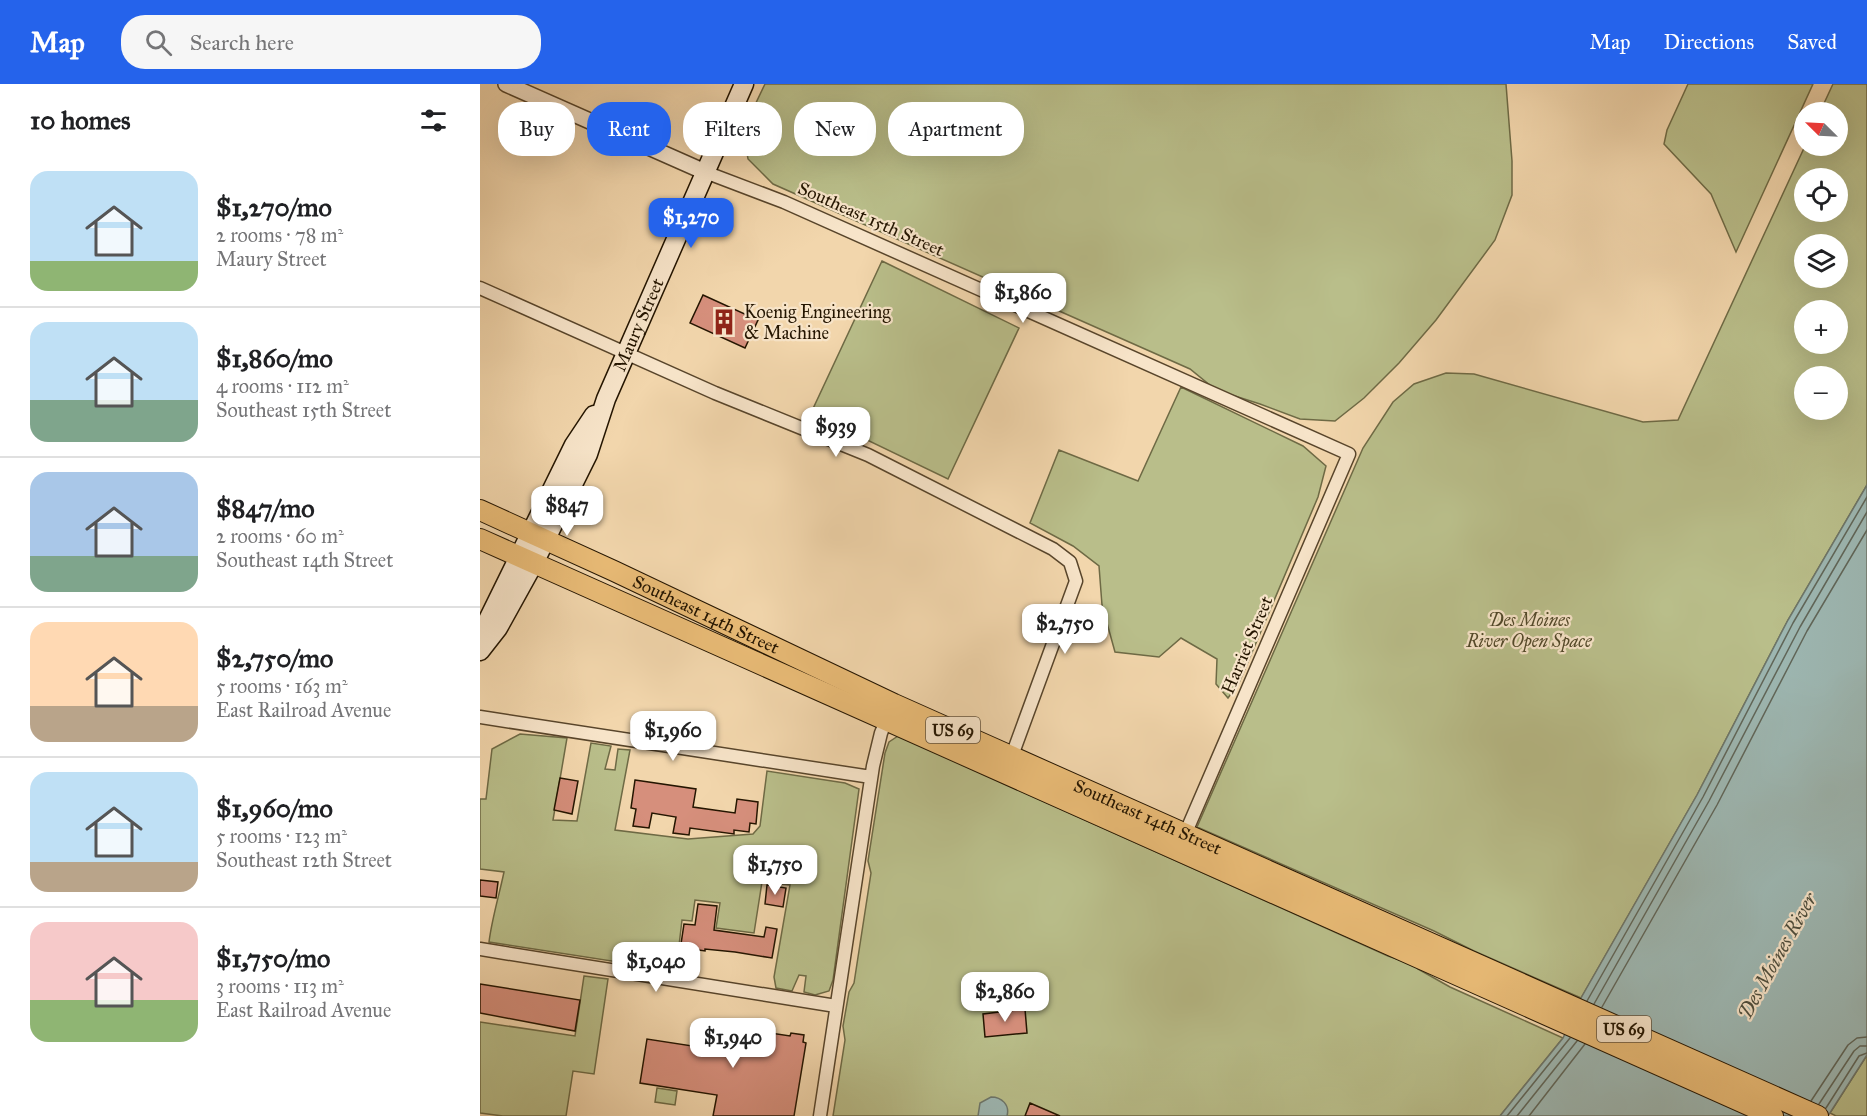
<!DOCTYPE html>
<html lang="en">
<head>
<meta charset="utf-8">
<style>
  body { margin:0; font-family:"IM FELL Great Primer",serif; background:#f6f6f6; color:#202124; height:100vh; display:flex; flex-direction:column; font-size:22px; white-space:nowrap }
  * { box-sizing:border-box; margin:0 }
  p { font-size:20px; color:#757577 }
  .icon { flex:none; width:33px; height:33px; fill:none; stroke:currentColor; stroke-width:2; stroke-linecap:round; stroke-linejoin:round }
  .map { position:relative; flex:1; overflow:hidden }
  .side { display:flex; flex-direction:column; background:#fff; width:480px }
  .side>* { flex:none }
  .banner { position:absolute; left:18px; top:18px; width:570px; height:54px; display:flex; gap:12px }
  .needle { width:39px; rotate:294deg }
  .controls { position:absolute; left:1314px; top:18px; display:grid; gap:12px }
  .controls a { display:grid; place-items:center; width:54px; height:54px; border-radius:50%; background:#fff; box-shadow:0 6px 24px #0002; font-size:30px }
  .price { position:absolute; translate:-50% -51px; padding:0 14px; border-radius:12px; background:#fff; color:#222; font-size:20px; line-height:39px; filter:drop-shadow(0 2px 3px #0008) }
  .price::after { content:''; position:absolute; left:50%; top:36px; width:18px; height:14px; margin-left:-9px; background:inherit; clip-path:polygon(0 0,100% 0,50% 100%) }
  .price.on { background:#2563eb; color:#fff }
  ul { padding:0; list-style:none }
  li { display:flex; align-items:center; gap:18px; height:150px; padding:0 30px }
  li+li { border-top:2px solid #e0e0e0 }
  li span { display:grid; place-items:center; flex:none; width:168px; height:120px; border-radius:18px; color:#555 }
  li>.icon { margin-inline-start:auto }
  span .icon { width:72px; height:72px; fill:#fffc; stroke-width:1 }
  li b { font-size:26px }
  h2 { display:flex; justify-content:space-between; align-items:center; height:72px; padding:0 30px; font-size:26px }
  .chip { padding:0 21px; border-radius:24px; background:#fff; box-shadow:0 6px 24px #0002; font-size:21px; line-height:54px }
  .chip.on { background:#2563eb; color:#fff }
  header { display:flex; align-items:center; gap:36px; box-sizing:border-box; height:84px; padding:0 30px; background:#2563eb; color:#fff }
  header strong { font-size:28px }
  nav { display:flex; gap:33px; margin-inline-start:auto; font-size:21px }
  .search { width:420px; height:54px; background:#f6f6f6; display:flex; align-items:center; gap:15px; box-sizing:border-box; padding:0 21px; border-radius:24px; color:#757577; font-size:22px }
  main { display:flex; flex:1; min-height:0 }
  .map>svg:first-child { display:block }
  .green { fill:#b9be8a; stroke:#6e6a45; stroke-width:1.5; fill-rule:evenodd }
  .water { fill:#9db7b2; stroke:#6d766b; stroke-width:1.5 }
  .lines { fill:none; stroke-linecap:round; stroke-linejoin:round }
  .shore { stroke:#606659; stroke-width:1.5 }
  .building { fill:#d68f7c; stroke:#241500; stroke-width:1.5 }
  .minor-casing { stroke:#58452b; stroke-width:15 }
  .tertiary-casing { stroke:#58452b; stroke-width:18 }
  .secondary-casing { stroke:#241500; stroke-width:21 }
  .primary-casing { stroke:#241500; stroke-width:22 }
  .minor { stroke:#f7e4c9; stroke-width:12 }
  .tertiary { stroke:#f7e4c9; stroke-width:15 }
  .secondary { stroke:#f7e4c9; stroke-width:18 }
  .primary { stroke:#e9bb76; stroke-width:20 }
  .labels { text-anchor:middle; stroke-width:4.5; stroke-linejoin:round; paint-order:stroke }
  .shield { fill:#f7e4c9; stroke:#63533c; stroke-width:1.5 }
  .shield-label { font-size:16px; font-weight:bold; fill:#241500 }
  .street-label { font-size:18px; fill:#241500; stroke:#f7e4c9 }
  .poi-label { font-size:18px; fill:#241500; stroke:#f7e4c9; text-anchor:start }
  .park-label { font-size:18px; font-style:italic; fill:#514829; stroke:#f7e4c9 }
  .water-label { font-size:20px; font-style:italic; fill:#4e4e3e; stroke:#f7e4c9 }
</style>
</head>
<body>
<header>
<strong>Map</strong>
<div class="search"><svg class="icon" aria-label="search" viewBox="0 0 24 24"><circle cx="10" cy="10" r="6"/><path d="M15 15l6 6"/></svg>Search here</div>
<nav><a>Map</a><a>Directions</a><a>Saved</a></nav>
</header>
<main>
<section class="side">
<h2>10 homes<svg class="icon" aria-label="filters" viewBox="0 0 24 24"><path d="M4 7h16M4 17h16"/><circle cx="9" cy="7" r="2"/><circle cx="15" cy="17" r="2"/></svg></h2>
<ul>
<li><span style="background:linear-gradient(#bfe0f5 75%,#8fb573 0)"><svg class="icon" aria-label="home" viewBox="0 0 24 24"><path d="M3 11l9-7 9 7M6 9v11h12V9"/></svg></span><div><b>$1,270/mo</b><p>2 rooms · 78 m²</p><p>Maury Street</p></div></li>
<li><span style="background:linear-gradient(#bfe0f5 65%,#7fa58c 0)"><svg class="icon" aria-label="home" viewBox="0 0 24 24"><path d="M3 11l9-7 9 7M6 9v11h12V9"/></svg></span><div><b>$1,860/mo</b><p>4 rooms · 112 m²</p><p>Southeast 15th Street</p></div></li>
<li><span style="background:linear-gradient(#a9c7e8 70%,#7fa58c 0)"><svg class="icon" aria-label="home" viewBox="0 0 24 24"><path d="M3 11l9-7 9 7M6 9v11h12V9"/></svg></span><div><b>$847/mo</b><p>2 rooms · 60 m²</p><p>Southeast 14th Street</p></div></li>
<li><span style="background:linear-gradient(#ffd9b3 70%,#b9a48a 0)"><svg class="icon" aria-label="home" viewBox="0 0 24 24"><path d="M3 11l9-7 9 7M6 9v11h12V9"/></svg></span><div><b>$2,750/mo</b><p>5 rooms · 163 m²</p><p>East Railroad Avenue</p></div></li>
<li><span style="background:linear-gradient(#bfe0f5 75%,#b9a48a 0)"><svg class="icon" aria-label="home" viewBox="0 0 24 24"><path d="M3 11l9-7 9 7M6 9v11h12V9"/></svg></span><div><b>$1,960/mo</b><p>5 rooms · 123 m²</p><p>Southeast 12th Street</p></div></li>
<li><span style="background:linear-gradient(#f6c9c9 65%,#8fb573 0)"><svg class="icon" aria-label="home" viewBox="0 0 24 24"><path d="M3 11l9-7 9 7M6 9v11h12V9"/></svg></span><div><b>$1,750/mo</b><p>3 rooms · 113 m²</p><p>East Railroad Avenue</p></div></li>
</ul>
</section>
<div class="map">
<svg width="1387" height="1032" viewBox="0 0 1387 1032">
  <rect width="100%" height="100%" fill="#f2d6ac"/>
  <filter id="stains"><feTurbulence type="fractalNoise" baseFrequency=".00333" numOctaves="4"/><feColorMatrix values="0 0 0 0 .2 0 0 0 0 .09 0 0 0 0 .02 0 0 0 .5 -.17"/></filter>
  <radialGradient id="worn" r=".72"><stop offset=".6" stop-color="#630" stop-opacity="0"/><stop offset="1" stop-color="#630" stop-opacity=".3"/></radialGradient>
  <path class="green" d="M285,0h741l6,77v34l-17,45 -59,80 -37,43 -35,35 -29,23 -35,-2 -40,-15 -44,-14 -26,-21 -417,-185 -25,-25 -5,-29z
    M1208,0h125l-77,168 -25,-58 -47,-50 3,-14z
    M1353,0h34v401l-79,135 -91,175 -116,203 -107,-47 -40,-20 -237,-104 166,-379 30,-46 21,-18 32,-11 28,1 169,48 35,-2 127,-274h33v-34h-18zM1324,94h34v34h-34zM1324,160h34v34h-34zM1324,226h34v34h-34zM1324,292h34v34h-34z
    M402,177l137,67 -71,151 -137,-66z
    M701,303l122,59 23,20 -8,31 -79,186 -11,15 -12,-14 1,-25 -36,-21 -22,19 -44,-5 -13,-47 -3,-39 -26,-20 -43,-23 29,-73 79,31z
    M40,650l47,4 -14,82 24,1 14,-78 20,3 -6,23 10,1 3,-21 12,1 -15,80 73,9 65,-5 7,-8 7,-55 78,12 14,6 -26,191 -4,11 -14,4 -11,-3 2,-16 -7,-1 -7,16 -16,-3 -2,-11 16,-92 -28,-3 -8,51 -38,-5 4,-25 -25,-3 -3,21 -10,-1 -6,51 -187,-29c3,-24 10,-46 15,-70l-24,-3v-70h6l6,-50z
    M418,652l490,220 30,10v3l32,18 113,51 -63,78h-667l12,-76 -2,-14 6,-34 5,-9 17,-110 -3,-12 17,-108 4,-11z
    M104,892l24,3 -14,95 -21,-3 -7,45h-63l-23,-3v-91l95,14z
    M1387,971v61h-31l-6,-3z
    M177,1004l20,3 -2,14 -20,-3z"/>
  <path class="water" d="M1387,401v570l-39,61h-328l63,-78 18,-40 116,-203 91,-175z
    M511,1013c11,0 19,8 16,19h-29l2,-13z"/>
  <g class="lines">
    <path class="shore" d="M1107,917l116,-204 90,-174 74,-126
      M1114,920l115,-203 91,-174 67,-115
      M1122,923l115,-202 90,-174 60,-101
      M1331,1017l37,-56 9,-7 10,-1
      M1339,1020l35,-53 6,-5h7
      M1346,1024l33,-52 8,-3
      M1027,1032l63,-78
      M1037,1032l60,-75
      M1049,1032l56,-72"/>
  </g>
  <path class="building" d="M223,211l55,25 -13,28 -55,-25z
    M80,694l18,3 -6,33 -18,-4z
    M155,696l61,9 -3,18 42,6 2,-14 21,3 -2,22 -6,-1 -1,9 -15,-2v4l-44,-6 -1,7 -16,-2 3,-16 -24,-4 -3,15 -16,-2 3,-17 -5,-1z
    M0,796l18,2 -2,16 -16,-2z
    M287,801l19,3 -3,19 -18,-3z
    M218,820l19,2 -3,24 50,7 2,-10 11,2 -5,29 -37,-6 -30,-3v2l-20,-3v-3l-4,-1 3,-20 11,1z
    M0,900l100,16 -5,31 -95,-18z
    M545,925l2,24 -42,4 -2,-23z
    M230,935l41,7 -1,4 40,6 1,-3 13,2 -1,7 3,1 -12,73h-81l4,-21 -77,-12 7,-44 58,9z
    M550,1019l30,13h-35z"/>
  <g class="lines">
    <g class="minor-casing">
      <path id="minor" d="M225,88l79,30 565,252 -166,385
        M0,204l235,105 153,62 185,94 17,13 6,19 -66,180
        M0,633l391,60
        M0,865l356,57
        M340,1032l53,-350 8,-33 7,-17"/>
    </g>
    <g class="tertiary-casing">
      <path id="tertiary" d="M26,0l199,88"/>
    </g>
    <g class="secondary-casing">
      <g id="secondary">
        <path d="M0,561l3,-15 91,-185 20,-30"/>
        <path id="s1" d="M0,567l18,-23 36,-65 54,-109 18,-55 138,-315"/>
      </g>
    </g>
    <g class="primary-casing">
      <g id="primary">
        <path id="s2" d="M0,426l134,61 280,133 924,412"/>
        <path d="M0,455l1293,577"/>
      </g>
    </g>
    <use href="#minor" class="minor"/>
    <use href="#tertiary" class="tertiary"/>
    <use href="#secondary" class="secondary"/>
    <use href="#primary" class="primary"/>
  </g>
  <defs>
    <g id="building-bare" transform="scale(2.07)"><path d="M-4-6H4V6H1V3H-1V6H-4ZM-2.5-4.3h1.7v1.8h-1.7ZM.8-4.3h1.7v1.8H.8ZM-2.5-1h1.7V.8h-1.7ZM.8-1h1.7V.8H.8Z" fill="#8f2418" stroke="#f7e4c9" stroke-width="2.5" paint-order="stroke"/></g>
  </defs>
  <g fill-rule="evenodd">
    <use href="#building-bare" x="244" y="238"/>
  </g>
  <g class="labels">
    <g class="shield">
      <rect x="446" y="633" width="54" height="26" rx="4.5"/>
      <rect x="1117" y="932" width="54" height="26" rx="4.5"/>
    </g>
    <g class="shield-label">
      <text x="473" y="652">US 69</text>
      <text x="1144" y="951">US 69</text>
    </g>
    <g class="street-label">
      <text transform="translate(391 135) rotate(24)" y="6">Southeast 15th Street</text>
      <text dy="6" stroke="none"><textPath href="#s1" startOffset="364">Maury Street</textPath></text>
      <text dy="6" stroke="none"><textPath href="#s2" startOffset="249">Southeast 14th Street</textPath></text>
      <text transform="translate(767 561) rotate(-67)" y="6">Harriet Street</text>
      <text dy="6" stroke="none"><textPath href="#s2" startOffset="735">Southeast 14th Street</textPath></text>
    </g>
    <g class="poi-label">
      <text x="264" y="234">Koenig Engineering<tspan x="264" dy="21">&amp; Machine</tspan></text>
    </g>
    <g class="park-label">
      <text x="1049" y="542">Des Moines<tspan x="1049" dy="21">River Open Space</tspan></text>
    </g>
    <g class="water-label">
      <text transform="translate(1297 872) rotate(-61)" y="7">Des Moines River</text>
    </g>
  </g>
  <rect width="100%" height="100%" filter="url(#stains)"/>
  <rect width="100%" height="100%" fill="url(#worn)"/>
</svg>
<div class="controls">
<a><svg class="needle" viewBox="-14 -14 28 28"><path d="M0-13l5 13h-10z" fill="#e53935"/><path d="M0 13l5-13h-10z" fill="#757577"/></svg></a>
<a><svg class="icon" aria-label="locate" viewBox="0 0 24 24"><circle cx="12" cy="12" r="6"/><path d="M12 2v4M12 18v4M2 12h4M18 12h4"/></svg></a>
<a><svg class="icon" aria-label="layers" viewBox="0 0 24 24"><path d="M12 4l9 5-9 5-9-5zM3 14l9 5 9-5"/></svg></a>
<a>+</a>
<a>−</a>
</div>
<b class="price on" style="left:211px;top:165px">$1,270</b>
<b class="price" style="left:543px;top:240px">$1,860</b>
<b class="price" style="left:356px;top:374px">$939</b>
<b class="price" style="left:87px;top:453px">$847</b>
<b class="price" style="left:585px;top:571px">$2,750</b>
<b class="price" style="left:193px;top:678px">$1,960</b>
<b class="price" style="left:295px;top:812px">$1,750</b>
<b class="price" style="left:176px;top:909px">$1,040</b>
<b class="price" style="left:525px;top:939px">$2,860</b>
<b class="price" style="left:253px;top:985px">$1,940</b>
<div class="banner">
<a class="chip">Buy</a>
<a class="chip on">Rent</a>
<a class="chip">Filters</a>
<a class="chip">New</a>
<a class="chip">Apartment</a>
</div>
</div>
</main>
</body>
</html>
